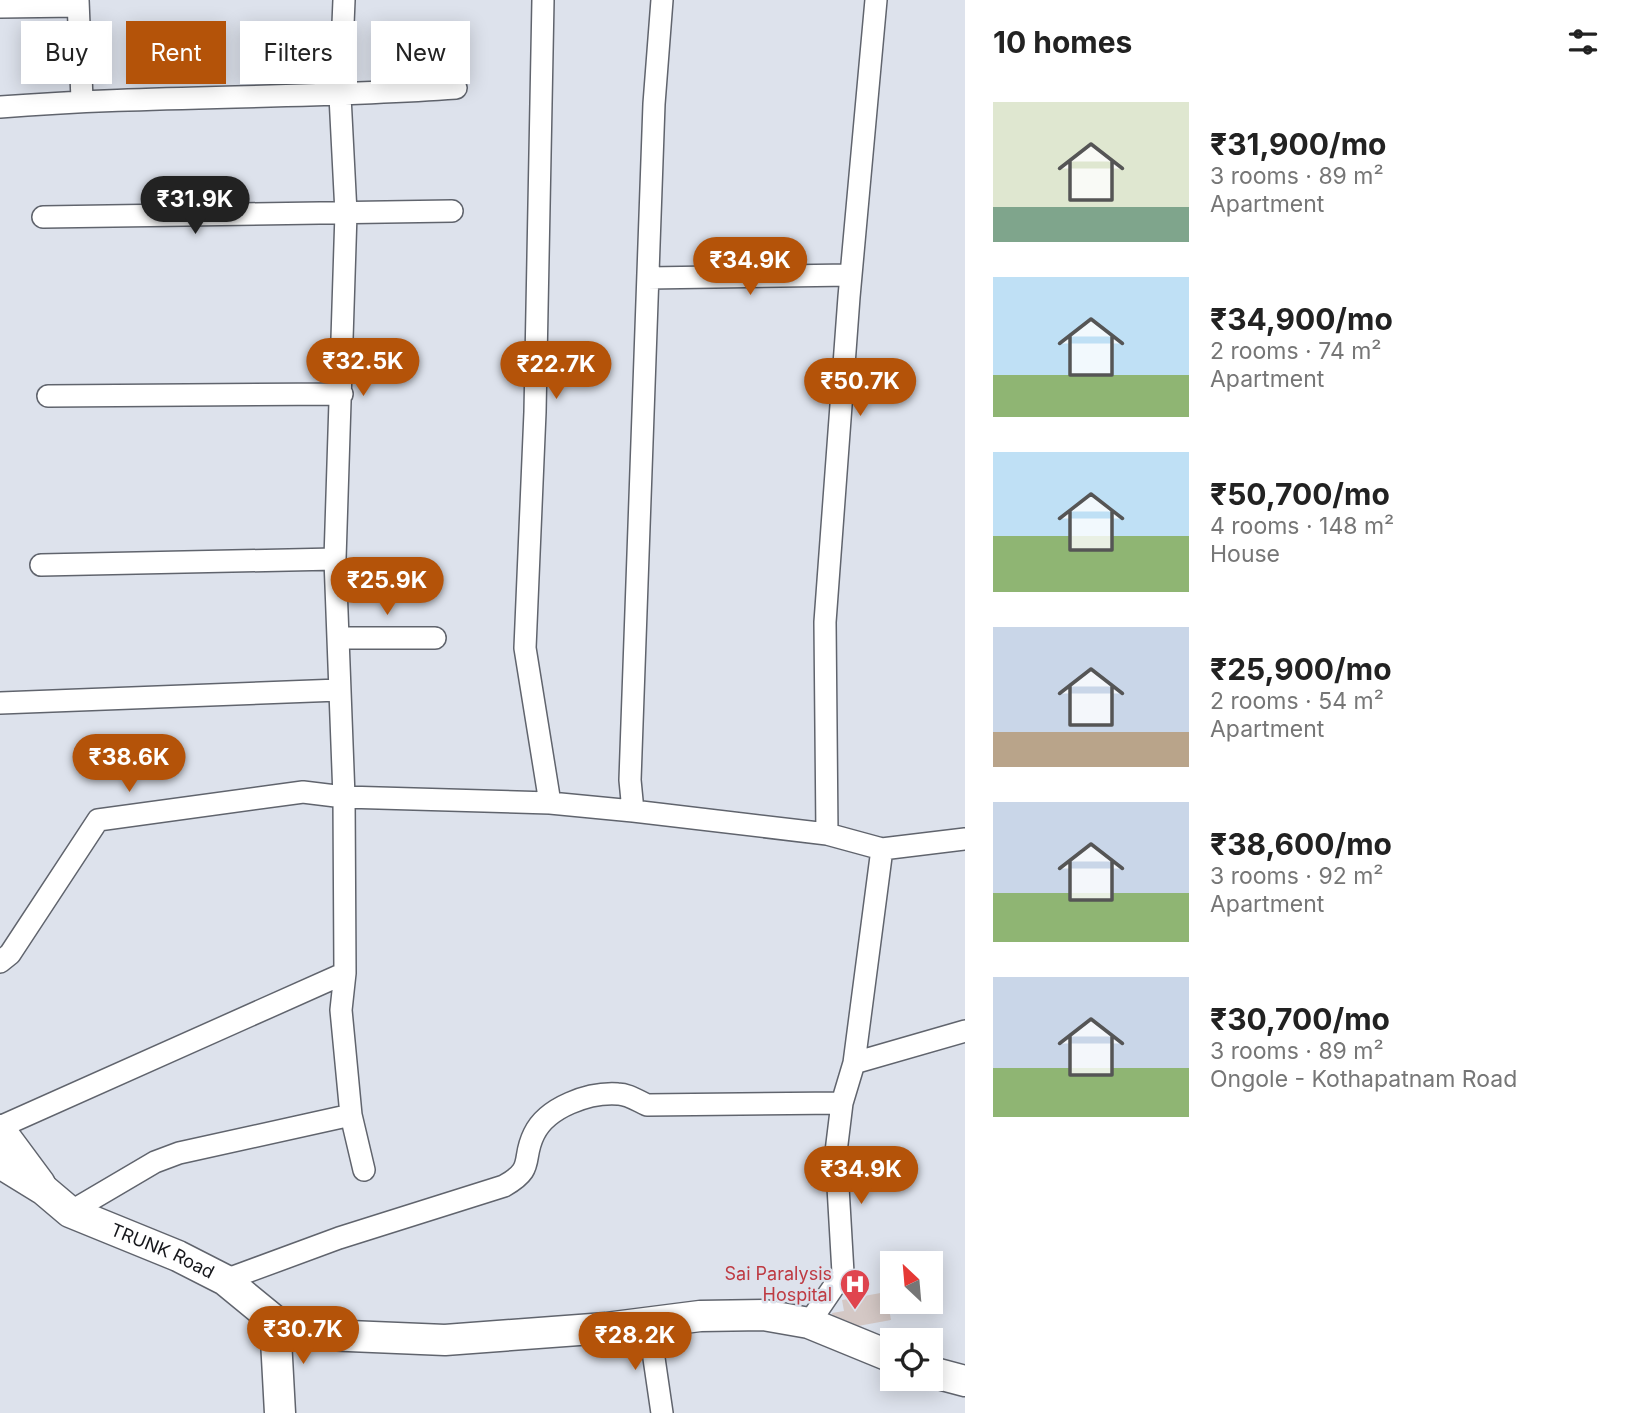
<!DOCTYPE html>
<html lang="en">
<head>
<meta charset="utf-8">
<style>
  body { margin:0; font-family:Inter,sans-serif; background:#f6f6f6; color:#222; height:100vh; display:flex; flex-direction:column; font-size:26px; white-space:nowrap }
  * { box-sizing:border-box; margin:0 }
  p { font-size:23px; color:#767676 }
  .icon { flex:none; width:38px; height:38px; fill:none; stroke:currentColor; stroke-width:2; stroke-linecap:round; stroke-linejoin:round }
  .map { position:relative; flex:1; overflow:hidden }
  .panel { display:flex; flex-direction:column; background:#fff; width:665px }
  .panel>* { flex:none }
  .banner { position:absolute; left:21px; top:21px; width:665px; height:63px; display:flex; gap:14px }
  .needle { width:46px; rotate:334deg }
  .buttons { position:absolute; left:880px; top:1251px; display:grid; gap:14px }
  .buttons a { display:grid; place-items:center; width:63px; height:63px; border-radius:0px; background:#fff; box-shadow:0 4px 18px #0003; font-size:35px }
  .price { position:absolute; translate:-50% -60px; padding:0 16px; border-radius:24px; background:#b45309; color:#fff; font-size:23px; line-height:46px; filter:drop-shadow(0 2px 4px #0008) }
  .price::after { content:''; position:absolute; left:50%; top:42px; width:21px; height:16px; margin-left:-10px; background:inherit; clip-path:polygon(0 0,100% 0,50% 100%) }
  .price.selected { background:#222; color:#fff }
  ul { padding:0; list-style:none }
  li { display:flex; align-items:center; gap:21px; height:175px; padding:0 28px }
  li span { display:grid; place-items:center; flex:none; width:196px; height:140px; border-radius:0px; color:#555 }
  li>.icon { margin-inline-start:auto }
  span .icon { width:84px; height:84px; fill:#fffc; stroke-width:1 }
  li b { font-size:30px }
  h2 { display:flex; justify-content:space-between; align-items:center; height:84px; padding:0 28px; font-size:30px }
  .tag { padding:0 24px; border-radius:0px; background:#fff; box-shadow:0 4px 18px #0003; font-size:24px; line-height:63px }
  .tag.selected { background:#b45309; color:#fff }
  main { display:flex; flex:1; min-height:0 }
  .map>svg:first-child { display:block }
  .building { fill:#d4c8c5 }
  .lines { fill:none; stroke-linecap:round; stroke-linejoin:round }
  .street-casing { stroke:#60646d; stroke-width:24 }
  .secondary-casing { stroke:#60646d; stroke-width:33 }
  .street { stroke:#fff; stroke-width:21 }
  .secondary { stroke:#fff; stroke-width:30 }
  .labels { text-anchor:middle; stroke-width:5; stroke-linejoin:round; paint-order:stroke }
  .street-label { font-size:18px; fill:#15161a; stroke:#dde2ec }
  .health-label { font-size:18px; fill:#be3a42; stroke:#dde2ec; text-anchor:end }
</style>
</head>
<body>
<main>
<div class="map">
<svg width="965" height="1413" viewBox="0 0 965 1413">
  <rect width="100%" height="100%" fill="#dde2ec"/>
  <path class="building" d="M886,1292l5,28 -44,8 -1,-8 -12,2 -2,-9 12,-2 -2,-11z"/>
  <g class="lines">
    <g class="street-casing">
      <path id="street" d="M78,0l4,100
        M543,0l-8,412 -10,236 25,155
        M0,7l78,-1
        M0,107c152,-12 304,-8 456,-19
        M43,217l409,-6
        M648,278l203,-3
        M48,396l294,-2
        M41,565l294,-6
        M338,638h97
        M0,703l339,-13
        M633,811l-3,-31 24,-676 8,-104
        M827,834l-2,-212 24,-325 27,-297
        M0,962l10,-8 88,-134 205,-28 41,5 -9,-238 11,-346 -6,-117 4,-96
        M854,1063l111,-32
        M0,1127l345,-154
        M364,1170l-13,-55 -10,-105 4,-37 -1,-176 206,6 83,8 194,23 55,15 83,-10
        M70,1212l85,-50 24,-9 172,-38
        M225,1280l114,-42 165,-52c32,-18 17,-26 30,-52 13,-27 55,-42 84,-40 10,0 20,7 29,11l195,-2
        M809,1323l34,-50 -7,-121 6,-49 12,-40 28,-214
        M649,1324l13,89"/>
    </g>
    <g class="secondary-casing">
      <g id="secondary">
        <path d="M0,1130l40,54"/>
        <path id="s1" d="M0,1163l44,27 26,22 108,44 47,24 50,41 50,14 120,5 161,-12 94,-12 64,-1 45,8 83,34"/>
        <path d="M275,1321l5,92"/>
        <path d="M931,1372l34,9"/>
      </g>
    </g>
    <use href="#street" class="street"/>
    <use href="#secondary" class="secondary"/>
  </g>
  <defs>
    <g id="hospital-pin" transform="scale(1.575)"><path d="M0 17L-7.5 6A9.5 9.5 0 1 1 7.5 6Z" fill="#e0444e" stroke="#dde2ec"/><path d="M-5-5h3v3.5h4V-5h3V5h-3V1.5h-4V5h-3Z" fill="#fff"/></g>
  </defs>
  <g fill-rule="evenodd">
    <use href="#hospital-pin" x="855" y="1284"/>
  </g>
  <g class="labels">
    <g class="street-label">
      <text dy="6" stroke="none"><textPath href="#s1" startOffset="186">TRUNK Road</textPath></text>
    </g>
    <g class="health-label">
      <text x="832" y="1280">Sai Paralysis<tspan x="832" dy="21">Hospital</tspan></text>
    </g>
  </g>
</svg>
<div class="buttons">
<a><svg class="needle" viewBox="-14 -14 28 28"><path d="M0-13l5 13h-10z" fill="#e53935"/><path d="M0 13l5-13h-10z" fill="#767676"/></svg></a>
<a><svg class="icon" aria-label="locate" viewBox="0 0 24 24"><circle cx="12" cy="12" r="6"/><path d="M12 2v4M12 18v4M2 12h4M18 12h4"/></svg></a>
</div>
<b class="price selected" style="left:195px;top:236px">₹31.9K</b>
<b class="price" style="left:750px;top:297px">₹34.9K</b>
<b class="price" style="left:363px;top:398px">₹32.5K</b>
<b class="price" style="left:556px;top:401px">₹22.7K</b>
<b class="price" style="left:860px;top:418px">₹50.7K</b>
<b class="price" style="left:387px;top:617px">₹25.9K</b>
<b class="price" style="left:129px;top:794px">₹38.6K</b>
<b class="price" style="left:861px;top:1206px">₹34.9K</b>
<b class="price" style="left:303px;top:1366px">₹30.7K</b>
<b class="price" style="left:635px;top:1372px">₹28.2K</b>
<div class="banner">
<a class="tag">Buy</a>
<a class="tag selected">Rent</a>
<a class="tag">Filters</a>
<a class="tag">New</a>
</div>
</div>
<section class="panel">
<h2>10 homes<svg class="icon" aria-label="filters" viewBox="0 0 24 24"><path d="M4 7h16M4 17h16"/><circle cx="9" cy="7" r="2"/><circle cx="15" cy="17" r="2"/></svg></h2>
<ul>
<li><span style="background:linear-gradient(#dfe7d0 75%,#7fa58c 0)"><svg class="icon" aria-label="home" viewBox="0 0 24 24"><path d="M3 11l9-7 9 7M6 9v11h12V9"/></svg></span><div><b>₹31,900/mo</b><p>3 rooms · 89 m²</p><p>Apartment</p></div></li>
<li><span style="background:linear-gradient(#bfe0f5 70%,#8fb573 0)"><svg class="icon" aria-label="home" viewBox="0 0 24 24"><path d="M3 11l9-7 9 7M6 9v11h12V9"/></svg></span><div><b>₹34,900/mo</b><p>2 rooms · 74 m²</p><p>Apartment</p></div></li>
<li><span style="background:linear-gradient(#bfe0f5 60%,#8fb573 0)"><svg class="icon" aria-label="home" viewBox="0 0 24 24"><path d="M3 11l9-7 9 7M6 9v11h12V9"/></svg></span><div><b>₹50,700/mo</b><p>4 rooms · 148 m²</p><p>House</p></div></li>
<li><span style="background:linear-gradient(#c9d6e8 75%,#b9a48a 0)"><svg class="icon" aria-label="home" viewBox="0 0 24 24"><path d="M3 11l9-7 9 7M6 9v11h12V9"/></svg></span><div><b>₹25,900/mo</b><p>2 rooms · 54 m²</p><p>Apartment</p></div></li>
<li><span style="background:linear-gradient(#c9d6e8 65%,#8fb573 0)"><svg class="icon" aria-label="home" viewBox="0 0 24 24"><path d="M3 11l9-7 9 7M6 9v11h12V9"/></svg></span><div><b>₹38,600/mo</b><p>3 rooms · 92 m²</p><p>Apartment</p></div></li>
<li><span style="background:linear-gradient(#c9d6e8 65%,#8fb573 0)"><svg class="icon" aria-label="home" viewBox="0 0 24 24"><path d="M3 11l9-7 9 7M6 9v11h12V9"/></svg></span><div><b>₹30,700/mo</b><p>3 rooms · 89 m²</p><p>Ongole - Kothapatnam Road</p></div></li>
</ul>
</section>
</main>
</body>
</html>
